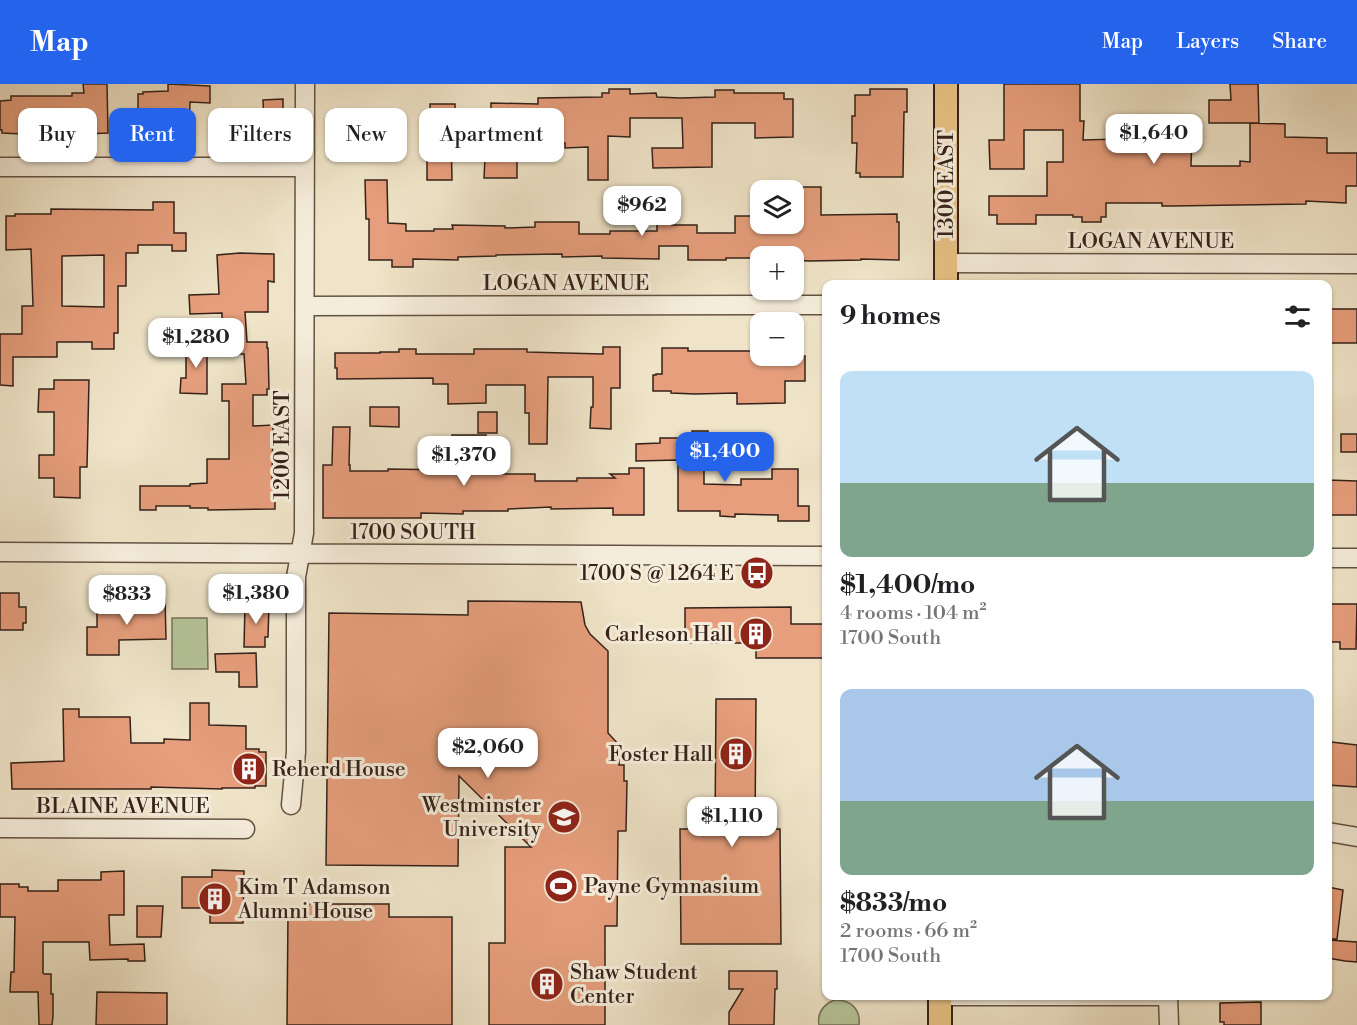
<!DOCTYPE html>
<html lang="en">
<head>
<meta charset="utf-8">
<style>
  body { margin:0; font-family:"Libre Bodoni",serif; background:#f6f6f6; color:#202124; height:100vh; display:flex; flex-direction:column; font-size:22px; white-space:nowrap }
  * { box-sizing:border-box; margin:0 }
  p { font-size:20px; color:#757577 }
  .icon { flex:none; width:33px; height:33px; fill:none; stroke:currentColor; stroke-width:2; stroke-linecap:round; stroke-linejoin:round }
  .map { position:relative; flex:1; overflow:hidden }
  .details { position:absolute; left:822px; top:196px; width:510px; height:720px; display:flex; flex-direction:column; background:#fff; border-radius:12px; box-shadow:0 2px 4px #0004 }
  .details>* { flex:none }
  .guide { position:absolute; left:18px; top:24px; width:570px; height:54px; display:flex; gap:12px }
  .buttons { position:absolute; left:750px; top:96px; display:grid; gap:12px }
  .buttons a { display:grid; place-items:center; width:54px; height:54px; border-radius:12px; background:#fff; box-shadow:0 2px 4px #0004; font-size:30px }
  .price { position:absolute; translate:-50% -51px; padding:0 14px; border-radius:12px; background:#fff; color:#222; font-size:20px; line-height:39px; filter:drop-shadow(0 2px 3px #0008) }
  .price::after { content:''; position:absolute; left:50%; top:36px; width:18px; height:14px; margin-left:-9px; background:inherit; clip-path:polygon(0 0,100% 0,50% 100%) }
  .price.selected { background:#2563eb; color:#fff }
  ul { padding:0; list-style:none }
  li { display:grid; align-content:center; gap:12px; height:318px; padding:0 18px }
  li span { display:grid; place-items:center; height:186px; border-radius:12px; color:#555 }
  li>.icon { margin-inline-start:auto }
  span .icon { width:108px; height:108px; fill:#fffc; stroke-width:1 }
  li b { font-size:26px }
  h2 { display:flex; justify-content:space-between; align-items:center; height:72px; padding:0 18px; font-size:26px }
  .tag { padding:0 21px; border-radius:12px; background:#fff; box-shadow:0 2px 4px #0004; font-size:21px; line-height:54px }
  .tag.selected { background:#2563eb; color:#fff }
  header { display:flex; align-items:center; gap:36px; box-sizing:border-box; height:84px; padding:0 30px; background:#2563eb; color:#fff }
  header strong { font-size:28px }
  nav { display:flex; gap:33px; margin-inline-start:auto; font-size:21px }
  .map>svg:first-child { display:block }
  .green { fill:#b6c599; stroke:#767359; stroke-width:1.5 }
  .building { fill:#e69e7c; stroke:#352119; stroke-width:1.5; fill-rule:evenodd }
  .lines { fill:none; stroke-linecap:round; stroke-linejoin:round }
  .minor-casing { stroke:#645245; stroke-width:21 }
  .major-casing { stroke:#352119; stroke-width:26 }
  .minor { stroke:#f5eddb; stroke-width:18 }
  .major { stroke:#e8c284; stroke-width:22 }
  .labels { text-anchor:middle; stroke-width:6; stroke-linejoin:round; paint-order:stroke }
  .street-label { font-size:21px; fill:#352119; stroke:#f5eddb }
  .poi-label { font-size:21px; fill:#352119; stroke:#f5eddb; text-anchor:end }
</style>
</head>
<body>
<header>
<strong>Map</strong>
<nav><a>Map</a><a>Layers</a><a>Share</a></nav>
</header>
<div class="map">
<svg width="1357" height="941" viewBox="0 0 1357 941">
  <rect width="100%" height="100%" fill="#efe4c8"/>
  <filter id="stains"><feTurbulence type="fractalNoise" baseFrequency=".00333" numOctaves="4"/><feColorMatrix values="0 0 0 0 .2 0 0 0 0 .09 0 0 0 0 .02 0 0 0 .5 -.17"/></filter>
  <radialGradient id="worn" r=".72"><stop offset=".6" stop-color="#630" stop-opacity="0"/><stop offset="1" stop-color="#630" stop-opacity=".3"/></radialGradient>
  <path class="green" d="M172,534h35l1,51h-36z
    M834,916c16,-1 27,9 25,25h-40c-2,-12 4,-20 15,-25z"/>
  <path class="building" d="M83,0h24l1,49 -23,1v-5l-63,2v3l-20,-1v-3h-2v-29l11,-1v-4h61v-3h12z
    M168,0l42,2v17l-20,-1 -1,27 -25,2v4l-26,1v-42h5v-2l25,-1z
    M1004,0h76v37h4l-1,19 109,-3 -1,29h49v-5l10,1v-39l35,1v13l42,1v15h30v33h-11v17l-40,-2v3l-134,2h-10v-3h-56v14h-5v5h-19v-5h-9v-2h-37v9h-39v-9h-8v-19h58v-34h16v-32h-39v39h-34l-1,-29h15z
    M1230,0h28l1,39h-50v-23h22z
    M609,5h21v5l26,-1 1,4 23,1 35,-1v-7h19v3h50v6h9v38l-38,1v-15h-43v44l-59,1 -1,-20h31l-1,-30h-52v19l-22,-1v44h-20v-33l-23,1v-5h-34v4h-14v31h-33l1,-20h6v-55l47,1v-6l64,-1v-4h7z
    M870,5h37v23h-3l-1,65h-43v-4h-4l1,-30h-5v-27h3v-21h15z
    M283,15v10h2v27l-17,1v-16h-4l-1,-21z
    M430,20h25v27h-4l1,49h-25v-23h3z
    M329,47h42l1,27h-43z
    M365,96h22l1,43 18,1v7h28v-2h19l-1,-4 53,1v2l30,-1v-5h44v12h31v-3h47v-28h15v22h25v8h38v-17h25v8h34l2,-2v-35h25v28l76,-1v8h2v38l-38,-1v1l-52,1 -15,-1v-4h-34v2h-34v2h-38v-14h-29v13l-57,-1v-2l-40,1v-3l-66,1v1l-38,1v3l-45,-1v8h-21v-7h-23v-41h-3z
    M153,118h21v31h12v18h-14v-6h-34v8h-12v33h-8v47h-4v16h-22v-7h-35v15h-44v29l-13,-1v-51h22v-28h11l-2,-57 -25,1v-34h9v-2h36v-5l102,1zM104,171v52l-42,-1v-50z
    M240,169l34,1v28l-6,-1v31h-23l2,30h20v6h1l1,41h-2v6h-14v31l20,-1 -1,59h3v25l-67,1v-2h-18v-2h-34v4h-16v-24h50v-2l17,-1v-24h22v-58h-7v-17h24l-2,-30h-22v-41l-32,1 -1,-19 30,-1 -2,-39z
    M1328,225h29v34h-29z
    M186,257h21v53l-27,-1 1,-15h5z
    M603,263h17v41h-9v41l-21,-1 1,-21h2v-30h-45l-1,67h-18v-31h-4v-28h-39v18l-38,1v-20h-15v-6l-96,1v-11h-2v-15h45v-1h19v-3h17v5h58v-5h53v3l76,2z
    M662,264h26v3h72v5h45v25h-20v22l-48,1v-11l-42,1 -24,-1v-2h-18v-16h3v-1h6z
    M54,296h35l-2,87h-7v31l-26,-1v-19h-15v-23h15v-43h-16l1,-23h15z
    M370,323h29v20l-29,-1z
    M478,328h19v21h-19z
    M333,343h17l-1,38h1v6h38v-2l64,1v-35h34l1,39h48v7h42v-3h38l-5,-4h19v-6h15v47h-31v-7l-62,1v-2l-43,2v2h-45v3l-42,-1v5h-98v-53h9z
    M692,347h16v17h-4v36l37,1v-6h31v-10h26v37h11v15h-31v-6l-43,-1v3l-15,-1v-5h-42v-51l-42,1v-17l24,-1v-5h32z
    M1341,350h16v18h-16z
    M1328,396l29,1v34h-29z
    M0,509h19v14h7v16h-3v7h-23z
    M137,514h28l1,41 -47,1v15h-32v-28h10v-18h37v-5h3z
    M468,517l113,1 4,23 5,9 18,17v82l12,13 -1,19h5v16h3l-1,50h-8l-1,95h-12v99h-116v-82h16v-96h26l-72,-71 -1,90 -132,-1 3,-252 139,2z
    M1328,520h29l-1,45h-16v-7h-12z
    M245,521h24l-1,32h-3v10h-21z
    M791,523v17h35v34h-70v-15h-71v-35z
    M256,569l1,34h-18v-15h-23l-1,-18z
    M716,615h40l-1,130h25l1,115h-100l-1,-115h35z
    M190,619h19v22l37,1v23h13v3h7v34h-11v2h-33v1l-71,-2v2h-139l-1,-26 53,-2 -1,-52h16v8h51l1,26h33v-4l26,1z
    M1331,658l26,3v42l-29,-2z
    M212,786l32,1 -1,52h-33v-15h-28v-31h30z
    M124,787v44h-15l1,30 34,-1 1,17h-17v-2l-38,1 -1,-18h-46v31l1,1h7v20h2v22l-1,9h-13l-1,-33h-28l1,-20h3l1,-55h-15v-33h19v3h9v4h30v-11h43v-8z
    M1328,803l15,3 -6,49h-9z
    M308,820h81v13h63v108h-165l1,-112 20,1z
    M137,822h26l-2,31h-24z
    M1328,856l29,2v20l-12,-1 -17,-3z
    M729,887h48v18h-2l-1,36h-45v-13l14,-23h-14z
    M97,908l70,1v32h-71z
    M1261,918v23h-37v-3h-4v-19z"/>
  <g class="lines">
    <g class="minor-casing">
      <path id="minor" d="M0,83h304
        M946,179l411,1
        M305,222l521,-1
        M0,468l826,4
        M1328,474h29
        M291,721l5,-53v-175l8,-44 1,-449
        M0,744l245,1
        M1328,748l29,5
        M940,912h228l1,29"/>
    </g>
    <g class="major-casing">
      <path id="major" d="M946,201v-201
        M940,941v-29"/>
    </g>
    <use href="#minor" class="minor"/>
    <use href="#major" class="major"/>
  </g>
  <defs>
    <g id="bus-disc" transform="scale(1.725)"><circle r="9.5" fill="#8f2418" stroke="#f5eddb"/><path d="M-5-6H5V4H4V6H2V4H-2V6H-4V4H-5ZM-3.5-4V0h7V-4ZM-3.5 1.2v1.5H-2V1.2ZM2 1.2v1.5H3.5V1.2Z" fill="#fff"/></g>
    <g id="building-disc" transform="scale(1.725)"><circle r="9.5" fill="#8f2418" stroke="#f5eddb"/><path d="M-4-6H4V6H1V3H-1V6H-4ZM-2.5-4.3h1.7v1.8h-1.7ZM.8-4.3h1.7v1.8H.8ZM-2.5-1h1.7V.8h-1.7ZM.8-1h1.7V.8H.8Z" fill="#fff"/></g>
    <g id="university-disc" transform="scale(1.725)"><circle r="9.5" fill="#8f2418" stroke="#f5eddb"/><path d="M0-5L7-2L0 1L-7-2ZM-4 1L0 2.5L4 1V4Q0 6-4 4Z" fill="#fff"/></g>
    <g id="stadium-disc" transform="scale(1.725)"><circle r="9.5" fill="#8f2418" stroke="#f5eddb"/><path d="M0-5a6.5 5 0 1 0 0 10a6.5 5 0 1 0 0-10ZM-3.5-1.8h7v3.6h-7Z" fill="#fff"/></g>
  </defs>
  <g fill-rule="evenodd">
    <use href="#bus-disc" x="757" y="489"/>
    <use href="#building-disc" x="756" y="550"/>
    <use href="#building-disc" x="736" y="670"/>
    <use href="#building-disc" x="249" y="685"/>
    <use href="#university-disc" x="564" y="733"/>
    <use href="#stadium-disc" x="561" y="802"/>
    <use href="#building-disc" x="215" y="815"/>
    <use href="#building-disc" x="547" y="900"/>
  </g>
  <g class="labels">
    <g class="street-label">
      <text transform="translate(946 100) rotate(-90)" y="7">1300 EAST</text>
      <text x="1151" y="164">LOGAN AVENUE</text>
      <text x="566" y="206">LOGAN AVENUE</text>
      <text transform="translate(282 361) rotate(-90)" y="7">1200 EAST</text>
      <text x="413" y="455">1700 SOUTH</text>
      <text x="123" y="729">BLAINE AVENUE</text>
    </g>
    <g class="poi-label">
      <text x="734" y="496">1700 S @ 1264 E</text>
      <text x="733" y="557">Carleson Hall</text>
      <text x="713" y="677">Foster Hall</text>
      <text x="272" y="692" text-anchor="start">Reherd House</text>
      <text x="541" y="728">Westminster<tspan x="541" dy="24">University</tspan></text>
      <text x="584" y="809" text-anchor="start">Payne Gymnasium</text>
      <text x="238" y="810" text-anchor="start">Kim T Adamson<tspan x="238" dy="24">Alumni House</tspan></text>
      <text x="570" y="895" text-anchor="start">Shaw Student<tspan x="570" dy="24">Center</tspan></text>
    </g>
  </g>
  <rect width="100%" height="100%" filter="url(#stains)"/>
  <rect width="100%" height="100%" fill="url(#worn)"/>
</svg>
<div class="buttons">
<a><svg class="icon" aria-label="layers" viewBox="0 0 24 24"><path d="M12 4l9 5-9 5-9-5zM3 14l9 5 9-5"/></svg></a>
<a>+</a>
<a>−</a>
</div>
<b class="price" style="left:1154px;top:81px">$1,640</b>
<b class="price" style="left:642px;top:153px">$962</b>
<b class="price" style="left:196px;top:285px">$1,280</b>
<b class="price selected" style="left:725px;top:399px">$1,400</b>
<b class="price" style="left:464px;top:403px">$1,370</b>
<b class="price" style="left:256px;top:541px">$1,380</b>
<b class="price" style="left:127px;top:542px">$833</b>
<b class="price" style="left:488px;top:695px">$2,060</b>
<b class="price" style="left:732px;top:764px">$1,110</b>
<div class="guide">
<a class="tag">Buy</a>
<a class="tag selected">Rent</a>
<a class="tag">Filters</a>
<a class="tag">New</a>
<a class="tag">Apartment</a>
</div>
<section class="details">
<h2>9 homes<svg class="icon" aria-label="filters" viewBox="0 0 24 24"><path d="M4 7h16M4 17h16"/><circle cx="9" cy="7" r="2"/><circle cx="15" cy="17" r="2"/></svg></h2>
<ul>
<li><span style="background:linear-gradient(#bfe0f5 60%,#7fa58c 0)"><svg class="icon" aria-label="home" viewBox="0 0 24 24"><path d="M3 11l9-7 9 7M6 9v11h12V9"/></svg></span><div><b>$1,400/mo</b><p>4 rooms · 104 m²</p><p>1700 South</p></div></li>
<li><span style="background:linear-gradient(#a9c7e8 60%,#7fa58c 0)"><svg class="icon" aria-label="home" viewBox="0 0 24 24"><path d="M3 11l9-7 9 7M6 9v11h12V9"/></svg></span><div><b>$833/mo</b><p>2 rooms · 66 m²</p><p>1700 South</p></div></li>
</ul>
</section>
</div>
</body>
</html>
